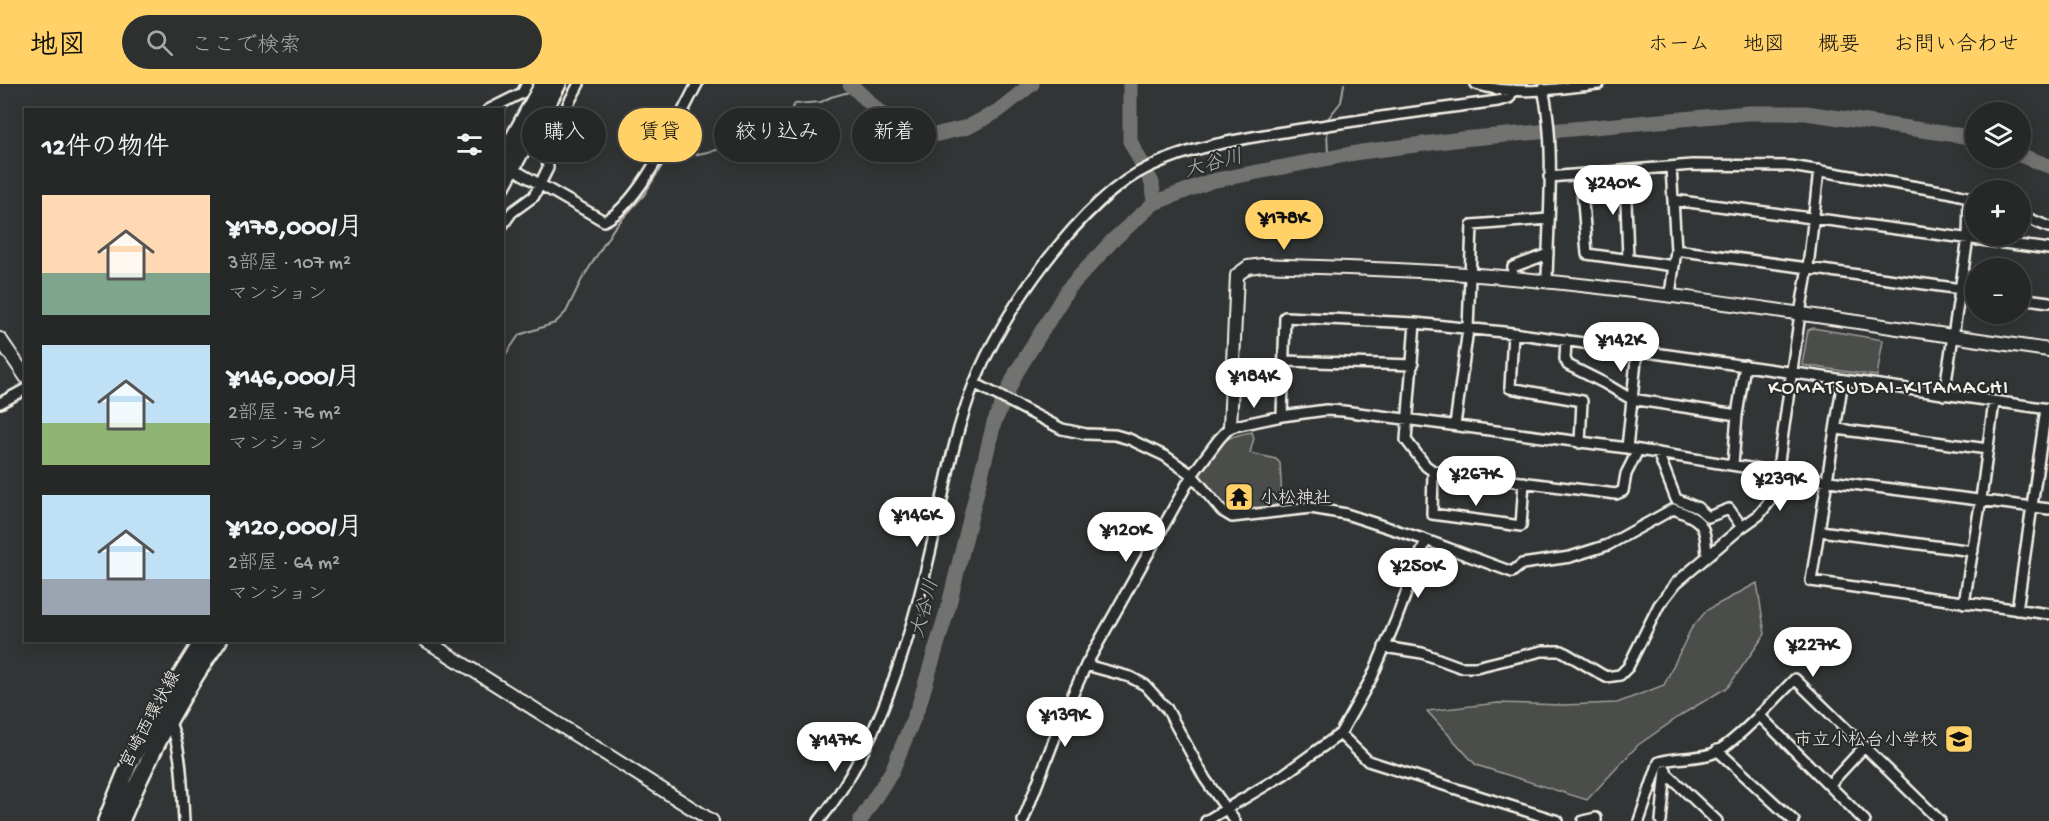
<!DOCTYPE html>
<html lang="ja">
<head>
<meta charset="utf-8">
<style>
  body { margin:0; font-family:"Gochi Hand","Klee One",sans-serif; background:#2e3030; color:#f1f3f6; height:100vh; display:flex; flex-direction:column; font-size:22px; white-space:nowrap }
  * { box-sizing:border-box; margin:0 }
  p { font-size:20px; color:#a4a6a8 }
  .icon { flex:none; width:33px; height:33px; fill:none; stroke:currentColor; stroke-width:2; stroke-linecap:round; stroke-linejoin:round }
  .map { position:relative; flex:1; overflow:hidden }
  .panel { position:absolute; left:24px; top:24px; width:480px; height:534px; display:flex; flex-direction:column; background:#262828; border-radius:0px; box-shadow:0 3px 15px #0003,0 0 0 2px #424445 }
  .panel>* { flex:none }
  .banner { position:absolute; left:522px; top:24px; width:570px; height:54px; display:flex; gap:12px }
  .buttons { position:absolute; left:1965px; top:18px; display:grid; gap:12px }
  .buttons a { display:grid; place-items:center; width:66px; height:66px; border-radius:50%; background:#262828; box-shadow:0 3px 15px #0003,0 0 0 2px #424445; font-size:30px }
  .price { position:absolute; translate:-50% -51px; padding:0 14px; border-radius:21px; background:#fff; color:#222; font-size:20px; line-height:39px; filter:drop-shadow(0 2px 3px #0008) }
  .price::after { content:''; position:absolute; left:50%; top:36px; width:18px; height:14px; margin-left:-9px; background:inherit; clip-path:polygon(0 0,100% 0,50% 100%) }
  .price.active { background:#ffd166; color:#111 }
  ul { padding:0; list-style:none }
  li { display:flex; align-items:center; gap:18px; height:150px; padding:0 18px }
  li span { display:grid; place-items:center; flex:none; width:168px; height:120px; border-radius:0px; color:#555 }
  li>.icon { margin-inline-start:auto }
  span .icon { width:72px; height:72px; fill:#fffc; stroke-width:1 }
  li b { font-size:26px }
  h2 { display:flex; justify-content:space-between; align-items:center; height:72px; padding:0 18px; font-size:26px }
  .chip { padding:0 21px; border-radius:27px; background:#262828; box-shadow:0 3px 15px #0003,0 0 0 2px #424445; font-size:21px; line-height:54px }
  .chip.active { background:#ffd166; color:#111 }
  header { display:flex; align-items:center; gap:36px; box-sizing:border-box; height:84px; padding:0 30px; background:#ffd166; color:#111 }
  header strong { font-size:28px }
  nav { display:flex; gap:33px; margin-inline-start:auto; font-size:21px }
  .search { width:420px; height:54px; background:#2e3030; display:flex; align-items:center; gap:15px; box-sizing:border-box; padding:0 21px; border-radius:33px; color:#a4a6a8; font-size:22px }
  .map>svg:first-child { display:block }
  .green { fill:#4b4d4c; stroke:#a09f9a; stroke-width:1.5 }
  .lines { fill:none; stroke-linecap:round; stroke-linejoin:round }
  .stream { stroke:#a6a5a0; stroke-width:2 }
  .river { stroke:#727370; stroke-width:15 }
  .minor-casing { stroke:#f4f1e8; stroke-width:14 }
  .tertiary-casing { stroke:#f4f1e8; stroke-width:16 }
  .primary-casing { stroke:#f4f1e8; stroke-width:20 }
  .minor { stroke:#2a2d2e; stroke-width:9 }
  .tertiary { stroke:#2a2d2e; stroke-width:12 }
  .primary { stroke:#2a2d2e; stroke-width:15 }
  .labels { text-anchor:middle; stroke-width:4.5; stroke-linejoin:round; paint-order:stroke }
  .poi-label { font-size:18px; fill:#f4f1e8; stroke:#2a2d2e; text-anchor:start }
  .street-label { font-size:18px; fill:#f4f1e8; stroke:#2a2d2e }
  .water-label { font-size:20px; font-style:italic; fill:#b3b2ac; stroke:#2a2d2e }
  .quarter-label { font-size:21px; letter-spacing:1.5px; fill:#f4f1e8; stroke:#2a2d2e }
</style>
</head>
<body>
<header>
<strong>地図</strong>
<div class="search"><svg class="icon" aria-label="search" viewBox="0 0 24 24"><circle cx="10" cy="10" r="6"/><path d="M15 15l6 6"/></svg>ここで検索</div>
<nav><a>ホーム</a><a>地図</a><a>概要</a><a>お問い合わせ</a></nav>
</header>
<div class="map">
<svg width="2049" height="737" viewBox="0 0 2049 737">
  <rect width="100%" height="100%" fill="#323535"/>
  <filter id="ink" filterUnits="userSpaceOnUse"><feTurbulence type="fractalNoise" baseFrequency=".0167" numOctaves="2"/><feDisplacementMap in="SourceGraphic" scale="12" xChannelSelector="R" yChannelSelector="G"/><feConvolveMatrix kernelMatrix="1 2 1 2 8 2 1 2 1" color-interpolation-filters="sRGB"/></filter>
  <g filter="url(#ink)">
    <path class="green" d="M1813,244l70,12 -6,36 -75,-11 6,-35z
      M1252,348l2,6 -4,15 26,6 4,4 2,36 -5,5 -6,3 -46,1 -6,-3 -20,-32c19,-27 17,-35 53,-41z
      M1757,499l8,51 -37,53 -42,25 -48,33 -51,55 -111,-35 -49,-54 71,-8 64,2 55,-2 47,-18 27,-56 16,-19z"/>
    <g class="lines">
      <path class="stream" d="M1326,37l15,-19 3,-18
        M1327,42l1,33
        M502,276l17,-25 36,-12 11,-11 15,-31 33,-53 30,-33 21,-34 85,-18 29,-19 16,-20 26,-2 10,-5 25,-7"/>
      <path class="river" d="M850,0l47,45 22,7 15,-1 34,-8 30,-16 34,-27
        M1130,0v57l22,42 2,20
        M2020,71l29,11
        M860,737l32,-50 27,-66 29,-97 46,-185 22,-50 52,-84 45,-49 41,-37 57,-22 150,-29 101,-13 286,-26h58l157,23 13,4"/>
      <g class="minor-casing">
        <path id="minor" d="M1476,0c38,13 85,4 123,0
          M1543,5c13,56 5,133 4,192
          M488,26l34,-17 5,-9
          M1625,88l3,87
          M520,89l84,48c37,-17 73,-100 93,-137
          M1581,92l6,78 87,12
          M1549,93l143,-12 99,1 156,26 29,7
          M1673,116l376,49
          M2020,131l29,12
          M502,142l10,-14 22,-16 14,-28 -1,-11 2,-11 18,-29 1,-13 11,-20
          M1676,166l300,41
          M1512,194l1,-11 35,-13
          M1670,211l6,-45 -5,-83
          M2020,214l29,4
          M1415,239l-9,117 20,26 7,5 183,23 7,-3 3,-17 12,-24
          M1513,249l-3,55 72,13 -2,42
          M1566,256l-1,19 3,6 36,18 27,16 106,16
          M1284,277l129,4
          M1843,296l-32,201 238,33
          M974,299l88,46 24,5 29,1 14,4 36,17 27,19 30,36 10,6 79,-9 35,6 80,26 86,32 10,-8 48,-7 38,-12 65,-36c31,11 32,16 34,47
          M1944,311l24,-157 1,-41
          M0,319l26,-14
          M1282,332l3,-99 130,6 98,10 536,76
          M1455,341l13,-96 4,-104 76,-6
          M1837,345l151,20
          M1627,364l10,-97
          M1658,369l18,46 22,9 10,9 21,-8 13,18
          M1733,380l4,-49 8,-50
          M1433,387l-1,43 89,12 3,-44
          M1820,447l153,20
          M1964,519l17,-104 13,-97
          M2017,526l29,-201
          M1384,563l38,6 38,14h16l66,-16h20l44,26 14,-2 8,-8 31,-62 17,-22 66,-56 17,-12 15,-19 26,-182 8,-47 11,-97
          M1086,581l44,12 15,8 22,24 38,70 30,42
          M1759,631l106,106
          M168,635c15,28 14,70 16,102
          M1340,650l28,27 190,60
          M1717,666l77,71
          M1666,689l51,48
          M1829,701l36,-39
          M819,737c61,-75 93,-188 114,-281 12,-52 21,-106 41,-156 27,-70 107,-185 175,-217 44,-21 92,-28 140,-36 69,-11 139,-21 209,-30l11,-3 4,-8
          M1023,737l41,-107 22,-49 106,-190 27,-36 11,-12 52,-11 44,-6 17,1 284,37 202,33 220,28
          M1206,737l77,-46 57,-41 32,-57 24,-57 30,-80
          M1583,737l13,-3v3
          M1639,737l20,-59c17,-5 35,-3 52,-8 20,-6 67,-58 84,-75l145,142
          M1661,737l5,-51"/>
      </g>
      <g class="tertiary-casing">
        <path id="tertiary" d="M0,255l26,38
          M1230,343l7,-152 11,-8 15,-2c76,3 152,4 227,11 187,16 373,48 559,74
          M425,556l287,181"/>
      </g>
      <g class="primary-casing">
        <path id="primary" d="M502,75l41,-75
          M502,102l56,-102
          M106,737l24,-59 30,-53 43,-69
          M121,737c27,-64 58,-124 98,-181"/>
      </g>
      <use href="#minor" class="minor"/>
      <use href="#tertiary" class="tertiary"/>
      <use href="#primary" class="primary"/>
    </g>
  </g>
  <defs>
    <g id="temple-square" transform="scale(1.5)"><rect x="-9" y="-9" width="18" height="18" rx="4" fill="#ffd166" stroke="#2a2d2e"/><path d="M0-6L5-2H3V0L6.5 2.5H4V6H1.5V3h-3V6H-4V2.5H-6.5L-3 0V-2H-5Z" fill="#111"/></g>
    <g id="school-square" transform="scale(1.5)"><rect x="-9" y="-9" width="18" height="18" rx="4" fill="#ffd166" stroke="#2a2d2e"/><path d="M0-5L7-2L0 1L-7-2ZM-4 1L0 2.5L4 1V4Q0 6-4 4Z" fill="#111"/></g>
  </defs>
  <g fill-rule="evenodd">
    <use href="#temple-square" x="1239" y="413"/>
    <use href="#school-square" x="1959" y="655"/>
  </g>
  <g class="labels">
    <g class="poi-label">
      <text x="1260" y="419">小松神社</text>
      <text x="1938" y="661" text-anchor="end">市立小松台小学校</text>
    </g>
    <g class="street-label">
      <text transform="translate(149 635) rotate(-62)" y="6">宮崎西環状線</text>
    </g>
    <g class="water-label">
      <text transform="translate(1213 78) rotate(-15)" y="7">大谷川</text>
      <text transform="translate(923 524) rotate(-75)" y="7">大谷川</text>
    </g>
    <g class="quarter-label">
      <text x="1889" y="309">KOMATSUDAI-KITAMACHI</text>
    </g>
  </g>
</svg>
<div class="buttons">
<a><svg class="icon" aria-label="layers" viewBox="0 0 24 24"><path d="M12 4l9 5-9 5-9-5zM3 14l9 5 9-5"/></svg></a>
<a>+</a>
<a>−</a>
</div>
<b class="price" style="left:1613px;top:132px">¥240K</b>
<b class="price active" style="left:1284px;top:167px">¥178K</b>
<b class="price" style="left:1621px;top:289px">¥142K</b>
<b class="price" style="left:1254px;top:325px">¥184K</b>
<b class="price" style="left:1476px;top:423px">¥267K</b>
<b class="price" style="left:1780px;top:428px">¥239K</b>
<b class="price" style="left:917px;top:464px">¥146K</b>
<b class="price" style="left:1126px;top:479px">¥120K</b>
<b class="price" style="left:1418px;top:515px">¥250K</b>
<b class="price" style="left:1813px;top:594px">¥227K</b>
<b class="price" style="left:1065px;top:664px">¥139K</b>
<b class="price" style="left:835px;top:689px">¥147K</b>
<div class="banner">
<a class="chip">購入</a>
<a class="chip active">賃貸</a>
<a class="chip">絞り込み</a>
<a class="chip">新着</a>
</div>
<section class="panel">
<h2>12件の物件<svg class="icon" aria-label="filters" viewBox="0 0 24 24"><path d="M4 7h16M4 17h16"/><circle cx="9" cy="7" r="2"/><circle cx="15" cy="17" r="2"/></svg></h2>
<ul>
<li><span style="background:linear-gradient(#ffd9b3 65%,#7fa58c 0)"><svg class="icon" aria-label="home" viewBox="0 0 24 24"><path d="M3 11l9-7 9 7M6 9v11h12V9"/></svg></span><div><b>¥178,000/月</b><p>3部屋 · 107 m²</p><p>マンション</p></div></li>
<li><span style="background:linear-gradient(#bfe0f5 65%,#8fb573 0)"><svg class="icon" aria-label="home" viewBox="0 0 24 24"><path d="M3 11l9-7 9 7M6 9v11h12V9"/></svg></span><div><b>¥146,000/月</b><p>2部屋 · 76 m²</p><p>マンション</p></div></li>
<li><span style="background:linear-gradient(#bfe0f5 70%,#9aa5b1 0)"><svg class="icon" aria-label="home" viewBox="0 0 24 24"><path d="M3 11l9-7 9 7M6 9v11h12V9"/></svg></span><div><b>¥120,000/月</b><p>2部屋 · 64 m²</p><p>マンション</p></div></li>
</ul>
</section>
</div>
</body>
</html>
